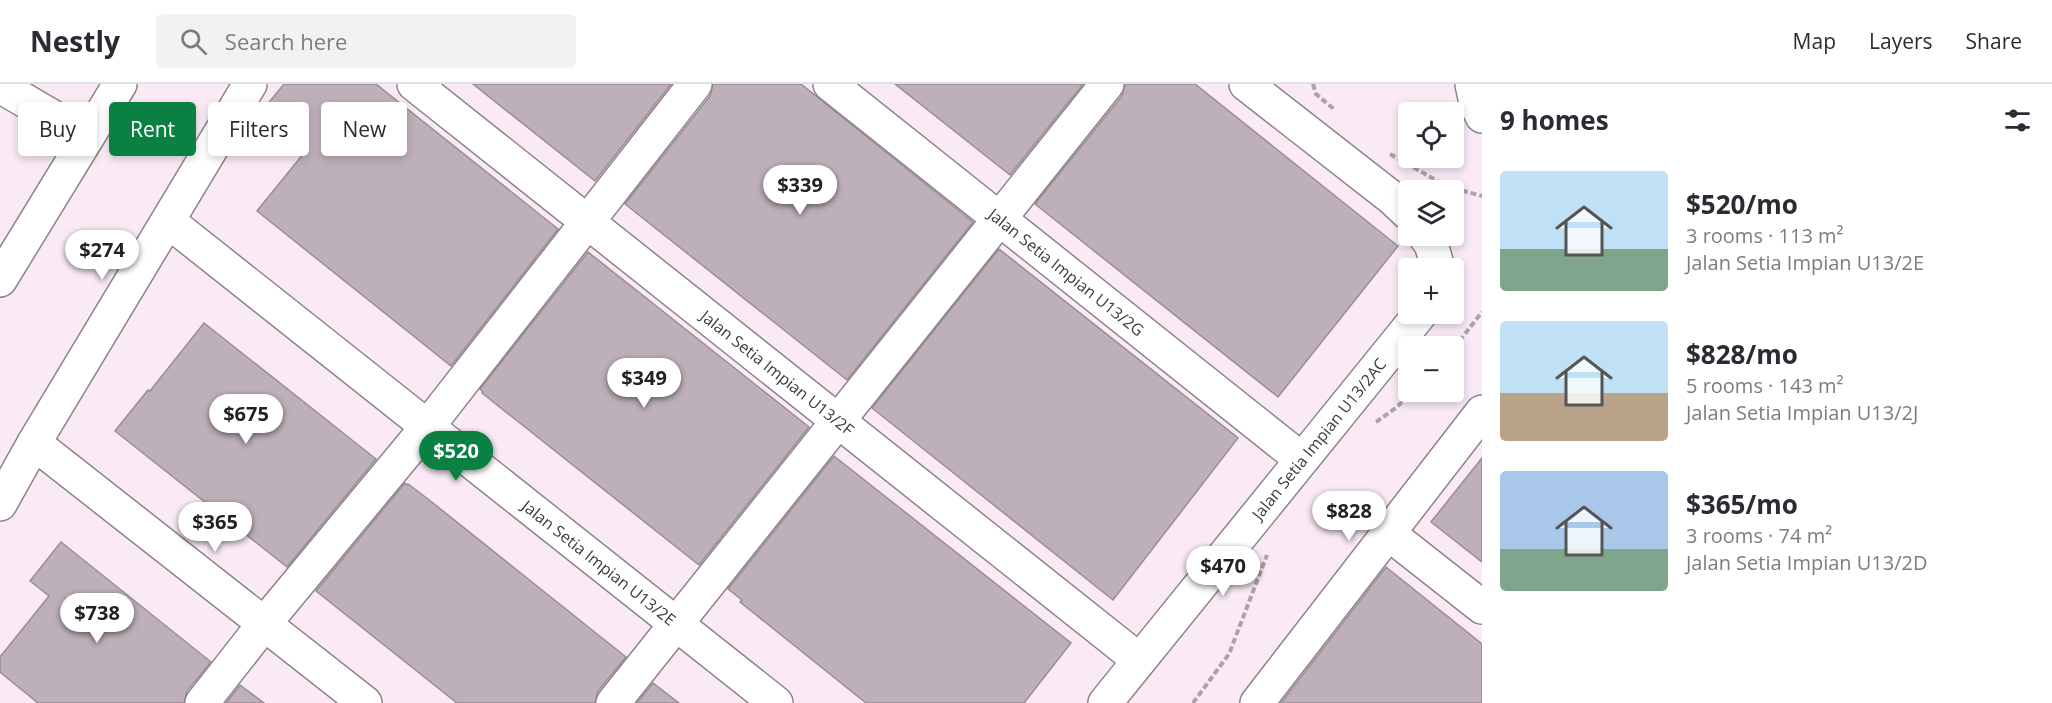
<!DOCTYPE html>
<html lang="en">
<head>
<meta charset="utf-8">
<style>
  body { margin:0; font-family:"Open Sans",sans-serif; background:#f2f2f3; color:#2b2b33; height:100vh; display:flex; flex-direction:column; font-size:22px; white-space:nowrap }
  * { box-sizing:border-box; margin:0 }
  p { font-size:20px; color:#7c7c81 }
  .icon { flex:none; width:33px; height:33px; fill:none; stroke:currentColor; stroke-width:2; stroke-linecap:round; stroke-linejoin:round }
  .map { position:relative; flex:1; overflow:hidden }
  .panel { display:flex; flex-direction:column; background:#fff; width:570px }
  .panel>* { flex:none }
  .guide { position:absolute; left:18px; top:18px; width:570px; height:54px; display:flex; gap:12px }
  .fabs { position:absolute; left:1398px; top:18px; display:grid; gap:12px }
  .fabs a { display:grid; place-items:center; width:66px; height:66px; border-radius:6px; background:#fff; box-shadow:0 3px 9px #0003; font-size:30px }
  .price { position:absolute; translate:-50% -51px; padding:0 14px; border-radius:21px; background:#fff; color:#222; font-size:20px; line-height:39px; filter:drop-shadow(0 2px 3px #0008) }
  .price::after { content:''; position:absolute; left:50%; top:36px; width:18px; height:14px; margin-left:-9px; background:inherit; clip-path:polygon(0 0,100% 0,50% 100%) }
  .price.selected { background:#0b8043; color:#fff }
  ul { padding:0; list-style:none }
  li { display:flex; align-items:center; gap:18px; height:150px; padding:0 18px }
  li span { display:grid; place-items:center; flex:none; width:168px; height:120px; border-radius:6px; color:#555 }
  li>.icon { margin-inline-start:auto }
  span .icon { width:72px; height:72px; fill:#fffc; stroke-width:1 }
  li b { font-size:26px }
  h2 { display:flex; justify-content:space-between; align-items:center; height:72px; padding:0 18px; font-size:26px }
  .pill { padding:0 21px; border-radius:6px; background:#fff; box-shadow:0 3px 9px #0003; font-size:21px; line-height:54px }
  .pill.selected { background:#0b8043; color:#fff }
  header { display:flex; align-items:center; gap:36px; box-sizing:border-box; height:84px; padding:0 30px; background:#fff; border-bottom:2px solid #e1e1e2 }
  header strong { font-size:28px }
  nav { display:flex; gap:33px; margin-inline-start:auto; font-size:21px }
  .search { width:420px; height:54px; background:#f2f2f3; display:flex; align-items:center; gap:15px; box-sizing:border-box; padding:0 21px; border-radius:6px; color:#7c7c81; font-size:22px }
  main { display:flex; flex:1; min-height:0 }
  .map>svg:first-child { display:block }
  .building { fill:#beb0ba; stroke:#9a8d97; stroke-width:1.5 }
  .lines { fill:none; stroke-linecap:round; stroke-linejoin:round }
  .minor-casing { stroke:#8f828b; stroke-width:36 }
  .path { stroke:#ada2aa; stroke-width:4; stroke-dasharray:6 3; stroke-linecap:butt }
  .minor { stroke:#fff; stroke-width:33 }
  .labels { text-anchor:middle; stroke-width:4.5; stroke-linejoin:round; paint-order:stroke }
  .street-label { font-size:16px; fill:#3f3a3e; stroke:#f9eaf5 }
</style>
</head>
<body>
<header>
<strong>Nestly</strong>
<div class="search"><svg class="icon" aria-label="search" viewBox="0 0 24 24"><circle cx="10" cy="10" r="6"/><path d="M15 15l6 6"/></svg>Search here</div>
<nav><a>Map</a><a>Layers</a><a>Share</a></nav>
</header>
<main>
<div class="map">
<svg width="1482" height="619" viewBox="0 0 1482 619">
  <rect width="100%" height="100%" fill="#f9eaf5"/>
  <path class="building" d="M284,0h92l182,145 -107,137 -194,-155 51,-63 -46,-37z
    M473,0h198l-76,97z
    M713,0h88l172,138 -126,158 -222,-176 85,-108z
    M895,0h188l-73,91z
    M1125,0h70l203,162 -120,151 -243,-193 87,-108z
    M999,165l239,189 -125,162 -241,-192z
    M588,168l221,175 -110,138 -217,-172 1,-1 -3,-3z
    M204,239l172,136 -89,108 -172,-136 33,-41 2,1z
    M834,372l237,187 -47,60h-158l-126,-101 2,-2 -14,-11z
    M1482,374v104l-51,-40z
    M405,399l2,2 1,-1 20,15 198,158 -28,34 -3,12h-138l-141,-112z
    M61,458l150,120 -24,29 -3,12h-146l-38,-31v-15l49,-61 -19,-15z
    M1386,483l96,77v59h-201z
    M653,599l26,20h-42z
    M240,601l24,18h-38z"/>
  <g class="lines">
    <g class="minor-casing">
      <g id="minor">
        <path id="s1" d="M414,0l725,576"/>
        <path id="s2" d="M830,0l471,375"/>
        <path d="M1246,0l146,114 16,15"/>
        <path d="M1472,0l4,19 6,13"/>
        <path d="M0,2l87,51"/>
        <path id="s3" d="M168,137l608,482"/>
        <path d="M1425,152l6,8 7,24"/>
        <path d="M0,196l120,-196"/>
        <path d="M34,359l331,260"/>
        <path d="M0,420l34,-61 216,-359"/>
        <path d="M1388,449l94,74"/>
        <path d="M202,619l62,-79 164,-198 267,-342"/>
        <path d="M613,619l494,-619"/>
        <path id="s4" d="M1105,619l315,-389"/>
        <path d="M1257,619l225,-291"/>
      </g>
    </g>
    <path class="path" d="M1313,0l3,10 19,16
      M1390,70l56,32 36,10
      M1454,264l28,-36
      M1376,338l21,-15 15,-15
      M1193,619l36,-49 38,-99"/>
    <use href="#minor" class="minor"/>
  </g>
  <g class="labels">
    <g class="street-label">
      <text dy="6" stroke="none"><textPath href="#s2" startOffset="302">Jalan Setia Impian U13/2G</textPath></text>
      <text dy="6" stroke="none"><textPath href="#s1" startOffset="464">Jalan Setia Impian U13/2F</textPath></text>
      <text dy="6" stroke="none"><textPath href="#s4" startOffset="340">Jalan Setia Impian U13/2AC</textPath></text>
      <text dy="6" stroke="none"><textPath href="#s3" startOffset="550">Jalan Setia Impian U13/2E</textPath></text>
    </g>
  </g>
</svg>
<div class="fabs">
<a><svg class="icon" aria-label="locate" viewBox="0 0 24 24"><circle cx="12" cy="12" r="6"/><path d="M12 2v4M12 18v4M2 12h4M18 12h4"/></svg></a>
<a><svg class="icon" aria-label="layers" viewBox="0 0 24 24"><path d="M12 4l9 5-9 5-9-5zM3 14l9 5 9-5"/></svg></a>
<a>+</a>
<a>−</a>
</div>
<b class="price" style="left:800px;top:132px">$339</b>
<b class="price" style="left:102px;top:197px">$274</b>
<b class="price" style="left:644px;top:325px">$349</b>
<b class="price" style="left:246px;top:361px">$675</b>
<b class="price selected" style="left:456px;top:398px">$520</b>
<b class="price" style="left:1349px;top:458px">$828</b>
<b class="price" style="left:215px;top:469px">$365</b>
<b class="price" style="left:1223px;top:513px">$470</b>
<b class="price" style="left:97px;top:560px">$738</b>
<div class="guide">
<a class="pill">Buy</a>
<a class="pill selected">Rent</a>
<a class="pill">Filters</a>
<a class="pill">New</a>
</div>
</div>
<section class="panel">
<h2>9 homes<svg class="icon" aria-label="filters" viewBox="0 0 24 24"><path d="M4 7h16M4 17h16"/><circle cx="9" cy="7" r="2"/><circle cx="15" cy="17" r="2"/></svg></h2>
<ul>
<li><span style="background:linear-gradient(#bfe0f5 65%,#7fa58c 0)"><svg class="icon" aria-label="home" viewBox="0 0 24 24"><path d="M3 11l9-7 9 7M6 9v11h12V9"/></svg></span><div><b>$520/mo</b><p>3 rooms · 113 m²</p><p>Jalan Setia Impian U13/2E</p></div></li>
<li><span style="background:linear-gradient(#bfe0f5 60%,#b9a48a 0)"><svg class="icon" aria-label="home" viewBox="0 0 24 24"><path d="M3 11l9-7 9 7M6 9v11h12V9"/></svg></span><div><b>$828/mo</b><p>5 rooms · 143 m²</p><p>Jalan Setia Impian U13/2J</p></div></li>
<li><span style="background:linear-gradient(#a9c7e8 65%,#7fa58c 0)"><svg class="icon" aria-label="home" viewBox="0 0 24 24"><path d="M3 11l9-7 9 7M6 9v11h12V9"/></svg></span><div><b>$365/mo</b><p>3 rooms · 74 m²</p><p>Jalan Setia Impian U13/2D</p></div></li>
</ul>
</section>
</main>
</body>
</html>
